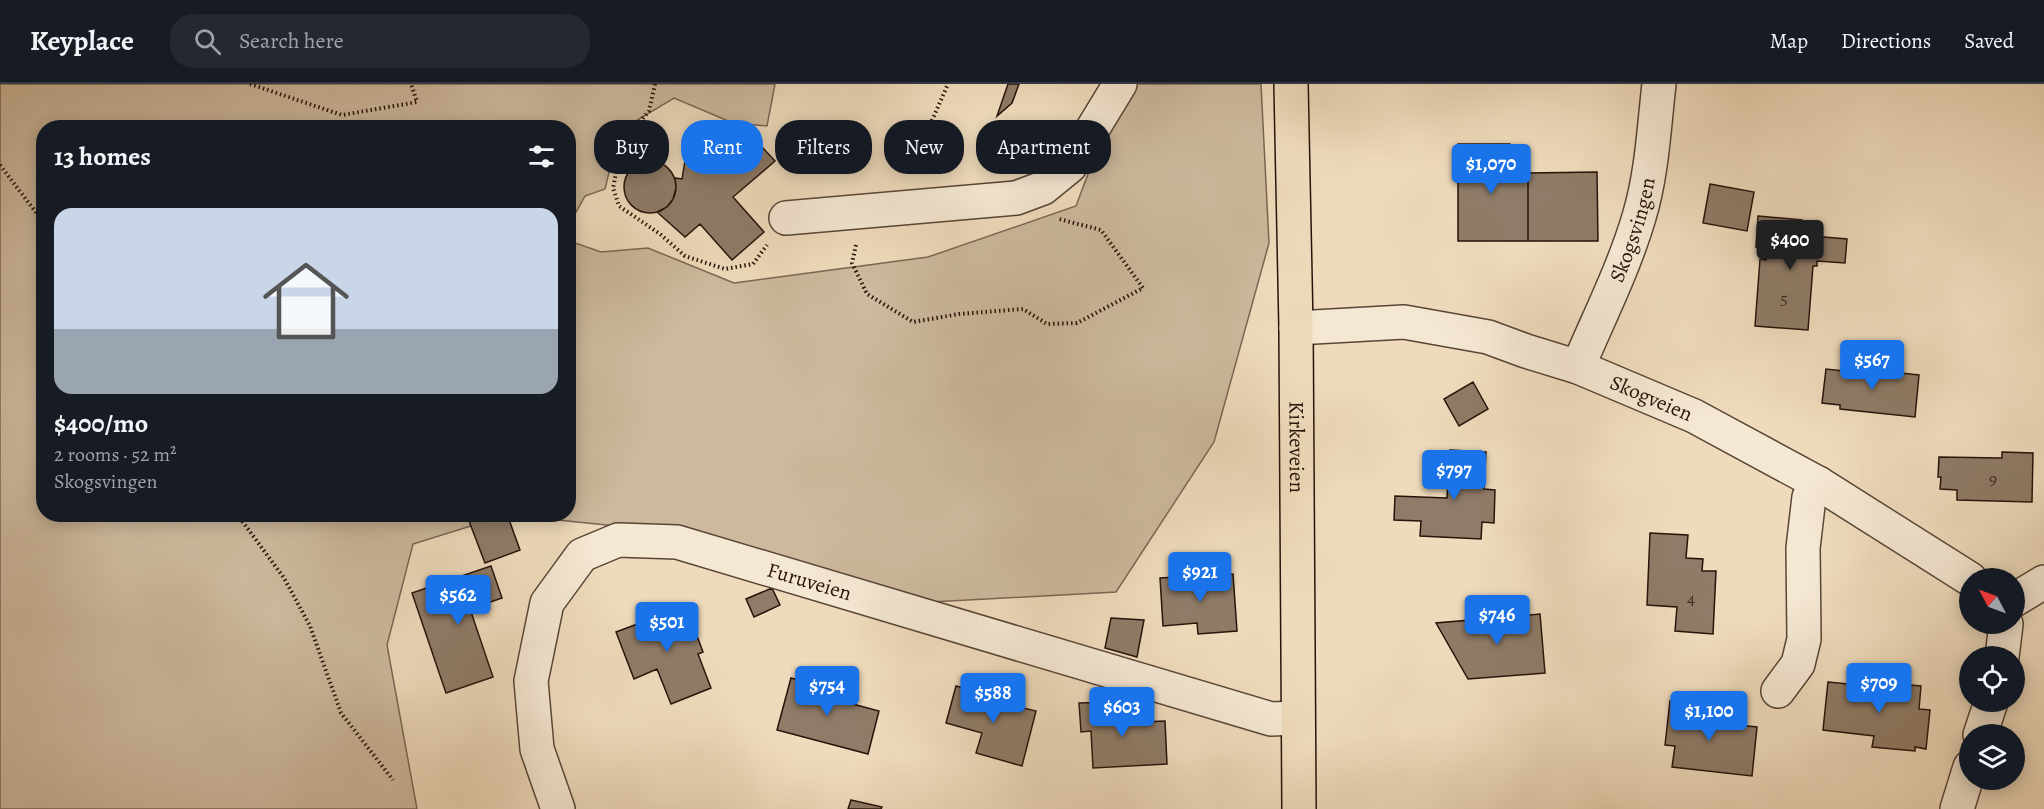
<!DOCTYPE html>
<html lang="en">
<head>
<meta charset="utf-8">
<style>
  body { margin:0; font-family:Alegreya,serif; background:#242831; color:#f1f3f6; height:100vh; display:flex; flex-direction:column; font-size:22px; white-space:nowrap }
  * { box-sizing:border-box; margin:0 }
  p { font-size:20px; color:#9ea1a6 }
  .icon { flex:none; width:33px; height:33px; fill:none; stroke:currentColor; stroke-width:2; stroke-linecap:round; stroke-linejoin:round }
  .map { position:relative; flex:1; overflow:hidden }
  .panel { position:absolute; left:36px; top:36px; width:540px; height:402px; display:flex; flex-direction:column; background:#171b24; border-radius:24px; box-shadow:0 3px 15px #0003 }
  .panel>* { flex:none }
  .hud { position:absolute; left:594px; top:36px; width:570px; height:54px; display:flex; gap:12px }
  .needle { width:39px; rotate:311deg }
  .controls { position:absolute; left:1959px; top:484px; display:grid; gap:12px }
  .controls a { display:grid; place-items:center; width:66px; height:66px; border-radius:50%; background:#171b24; box-shadow:0 3px 15px #0003; font-size:30px }
  .price { position:absolute; translate:-50% -51px; padding:0 14px; border-radius:6px; background:#1a73e8; color:#fff; font-size:20px; line-height:39px; filter:drop-shadow(0 2px 3px #0008) }
  .price::after { content:''; position:absolute; left:50%; top:36px; width:18px; height:14px; margin-left:-9px; background:inherit; clip-path:polygon(0 0,100% 0,50% 100%) }
  .price.on { background:#222; color:#fff }
  ul { padding:0; list-style:none }
  li { display:grid; align-content:center; gap:12px; height:318px; padding:0 18px }
  li span { display:grid; place-items:center; height:186px; border-radius:18px; color:#555 }
  li>.icon { margin-inline-start:auto }
  span .icon { width:108px; height:108px; fill:#fffc; stroke-width:1 }
  li b { font-size:26px }
  h2 { display:flex; justify-content:space-between; align-items:center; height:72px; padding:0 18px; font-size:26px }
  .tag { padding:0 21px; border-radius:24px; background:#171b24; box-shadow:0 3px 15px #0003; font-size:21px; line-height:54px }
  .tag.on { background:#1a73e8; color:#fff }
  header { display:flex; align-items:center; gap:36px; box-sizing:border-box; height:84px; padding:0 30px; background:#171b24; border-bottom:2px solid #363941 }
  header strong { font-size:28px }
  nav { display:flex; gap:33px; margin-inline-start:auto; font-size:21px }
  .search { width:420px; height:54px; background:#242831; display:flex; align-items:center; gap:15px; box-sizing:border-box; padding:0 21px; border-radius:24px; color:#9ea1a6; font-size:22px }
  .map>svg:first-child { display:block }
  .green { fill:#cdb99e; stroke:#7a6654; stroke-width:1.5 }
  .building { fill:#8f7b67; stroke:#26130b; stroke-width:1.5 }
  .lines { fill:none; stroke-linecap:round; stroke-linejoin:round }
  .minor-casing { stroke:#584537; stroke-width:36 }
  .major-casing { stroke:#26130b; stroke-width:36 }
  .path { stroke:#26130b; stroke-width:4; stroke-dasharray:1.5 3; stroke-linecap:butt }
  .minor { stroke:#f5e8d3; stroke-width:33 }
  .major { stroke:#efdbbc; stroke-width:33 }
  .labels { text-anchor:middle; stroke-width:6; stroke-linejoin:round; paint-order:stroke }
  .number-label { font-size:18px; fill:#402d22 }
  .street-label { font-size:21px; fill:#26130b; stroke:#f5e8d3 }
</style>
</head>
<body>
<header>
<strong>Keyplace</strong>
<div class="search"><svg class="icon" aria-label="search" viewBox="0 0 24 24"><circle cx="10" cy="10" r="6"/><path d="M15 15l6 6"/></svg>Search here</div>
<nav><a>Map</a><a>Directions</a><a>Saved</a></nav>
</header>
<div class="map">
<svg width="2044" height="725" viewBox="0 0 2044 725">
  <rect width="100%" height="100%" fill="#efdbbc"/>
  <filter id="stains"><feTurbulence type="fractalNoise" baseFrequency=".00333" numOctaves="4"/><feColorMatrix values="0 0 0 0 .2 0 0 0 0 .09 0 0 0 0 .02 0 0 0 .5 -.17"/></filter>
  <radialGradient id="worn" r=".72"><stop offset=".6" stop-color="#630" stop-opacity="0"/><stop offset="1" stop-color="#630" stop-opacity=".3"/></radialGradient>
  <path class="green" d="M0,0h775l-8,42 -34,-3 -59,-25 -55,33 -14,58 -20,7 -10,18v29l26,9 47,-4 86,35 194,-26 148,-51 46,-122h139l8,159 -55,199 -98,150 -203,11 -198,-67 -207,-21 60,-1v-386h-524v386l462,1 -93,29 -26,101 30,164h-417z"/>
  <path class="building" d="M1008,0h11l-7,19 -15,13z
    M717,40l17,19 15,-10 26,28 -42,36 31,35 -32,28 -32,-36 -15,13 -28,-25 10,-5 6,-8 3,-11 -1,-10 7,1 4,-24z
    M1458,60h52v29h18v68h-70z
    M624 103a26 26 0 1 1 52 0a26 26 0 1 1-52 0Z
    M1597,88l1,69h-70v-68z
    M1710,100l44,8 -7,39 -44,-8z
    M1758,132l44,4 -1,15 46,4 -2,24 -28,-2v5h-4l-5,64 -53,-4 5,-67 6,1v-12l-10,-1z
    M1844,283l75,8 -4,42 -75,-8v-4l-18,-2 4,-34 18,2z
    M1473,298l15,27 -29,17 -15,-27z
    M1450,366l36,2 -2,37 11,1 -1,33 -12,-1 -1,17 -61,-3 1,-15 -27,-1 1,-24 52,2z
    M2002,368l31,1 -1,49 -75,-2v-10l-17,-1 1,-12h-3l1,-20 63,1z
    M487,430h20l13,36 -35,13 -16,-42z
    M1650,449l38,2 -2,23 17,1 -1,12h14l-3,63 -38,-3 2,-24 -30,-2z
    M491,482l11,32 -32,11 23,68 -47,16 -34,-100z
    M1233,490l4,57 -39,3 -1,-11 -34,3 -3,-48z
    M772,504l8,17 -26,12 -8,-18z
    M686,522l17,46 -5,2 13,34 -40,16 -14,-35 -23,10 -18,-47z
    M1540,530l5,59 -77,6 -32,-56z
    M1111,534l33,2 -7,37 -32,-9z
    M791,594l61,16 -3,9 30,8 -11,43 -91,-24z
    M1828,598l50,5 1,-5 42,4 -2,23 11,1 -4,39 -11,-2v4l-43,-4 2,-11 -51,-6z
    M956,602l52,14 -1,4 29,7 -14,55 -46,-13 6,-20 -36,-10z
    M1670,617l30,4 -1,16 58,6 -5,49 -80,-9 3,-21 -10,-1z
    M1115,618l1,21 49,-2 2,43 -74,4 -2,-37 -10,1 -2,-29z
    M851,716l31,7 -1,2h-33z"/>
  <g class="lines">
    <g class="minor-casing">
      <g id="minor">
        <path d="M786,134l230,-20 27,-10 27,-22 50,-82"/>
        <path id="s1" d="M1296,244l108,-6 84,15 38,14 52,16 116,49 124,67 152,96"/>
        <path id="s2" d="M1578,283c21,-50 46,-99 61,-150 13,-43 15,-89 20,-133"/>
        <path d="M2014,516l30,-18"/>
        <path d="M2002,573l4,-33"/>
        <path d="M1778,607l20,-27 6,-25 -1,-91 6,-51 9,-14"/>
        <path d="M1980,651l11,-33"/>
        <path id="s3" d="M558,725l-21,-60 -6,-68 16,-78 35,-48 36,-15 59,2 594,177 26,-1"/>
        <path d="M1957,725l13,-42"/>
      </g>
    </g>
    <g class="major-casing">
      <g id="major">
        <path id="s4" d="M1291,0l5,244 3,481"/>
      </g>
    </g>
    <path class="path" d="M250,0l92,31 75,-13 -6,-18
      M655,0l-6,27 -27,32 -9,45 6,18 41,28 25,22 40,13 28,-5 14,-19
      M0,81l44,58
      M905,88l8,-8 35,-80
      M856,161l-4,18 15,31 46,28 46,-8 64,-5 24,15 30,-1 66,-35 -42,-58 -42,-11
      M237,430l47,64 26,48 31,87 52,67"/>
    <use href="#minor" class="minor"/>
    <use href="#major" class="major"/>
  </g>
  <g class="labels">
    <g class="number-label">
      <text x="1784" y="220">5</text>
      <text x="1993" y="401">9</text>
      <text x="1691" y="520">4</text>
    </g>
    <g class="street-label">
      <text dy="7" stroke="none"><textPath href="#s2" startOffset="148">Skogsvingen</textPath></text>
      <text dy="7" stroke="none"><textPath href="#s1" startOffset="368">Skogveien</textPath></text>
      <text dy="7" stroke="none"><textPath href="#s4" startOffset="363">Kirkeveien</textPath></text>
      <text dy="7" stroke="none"><textPath href="#s3" startOffset="507">Furuveien</textPath></text>
    </g>
  </g>
  <rect width="100%" height="100%" filter="url(#stains)"/>
  <rect width="100%" height="100%" fill="url(#worn)"/>
</svg>
<div class="controls">
<a><svg class="needle" viewBox="-14 -14 28 28"><path d="M0-13l5 13h-10z" fill="#e53935"/><path d="M0 13l5-13h-10z" fill="#9ea1a6"/></svg></a>
<a><svg class="icon" aria-label="locate" viewBox="0 0 24 24"><circle cx="12" cy="12" r="6"/><path d="M12 2v4M12 18v4M2 12h4M18 12h4"/></svg></a>
<a><svg class="icon" aria-label="layers" viewBox="0 0 24 24"><path d="M12 4l9 5-9 5-9-5zM3 14l9 5 9-5"/></svg></a>
</div>
<b class="price" style="left:1491px;top:111px">$1,070</b>
<b class="price on" style="left:1790px;top:187px">$400</b>
<b class="price" style="left:1872px;top:307px">$567</b>
<b class="price" style="left:1454px;top:417px">$797</b>
<b class="price" style="left:1200px;top:519px">$921</b>
<b class="price" style="left:458px;top:542px">$562</b>
<b class="price" style="left:1497px;top:562px">$746</b>
<b class="price" style="left:667px;top:569px">$501</b>
<b class="price" style="left:1879px;top:630px">$709</b>
<b class="price" style="left:827px;top:633px">$754</b>
<b class="price" style="left:993px;top:640px">$588</b>
<b class="price" style="left:1122px;top:654px">$603</b>
<b class="price" style="left:1709px;top:658px">$1,100</b>
<div class="hud">
<a class="tag">Buy</a>
<a class="tag on">Rent</a>
<a class="tag">Filters</a>
<a class="tag">New</a>
<a class="tag">Apartment</a>
</div>
<section class="panel">
<h2>13 homes<svg class="icon" aria-label="filters" viewBox="0 0 24 24"><path d="M4 7h16M4 17h16"/><circle cx="9" cy="7" r="2"/><circle cx="15" cy="17" r="2"/></svg></h2>
<ul>
<li><span style="background:linear-gradient(#c9d6e8 65%,#9aa5b1 0)"><svg class="icon" aria-label="home" viewBox="0 0 24 24"><path d="M3 11l9-7 9 7M6 9v11h12V9"/></svg></span><div><b>$400/mo</b><p>2 rooms · 52 m²</p><p>Skogsvingen</p></div></li>
</ul>
</section>
</div>
</body>
</html>
